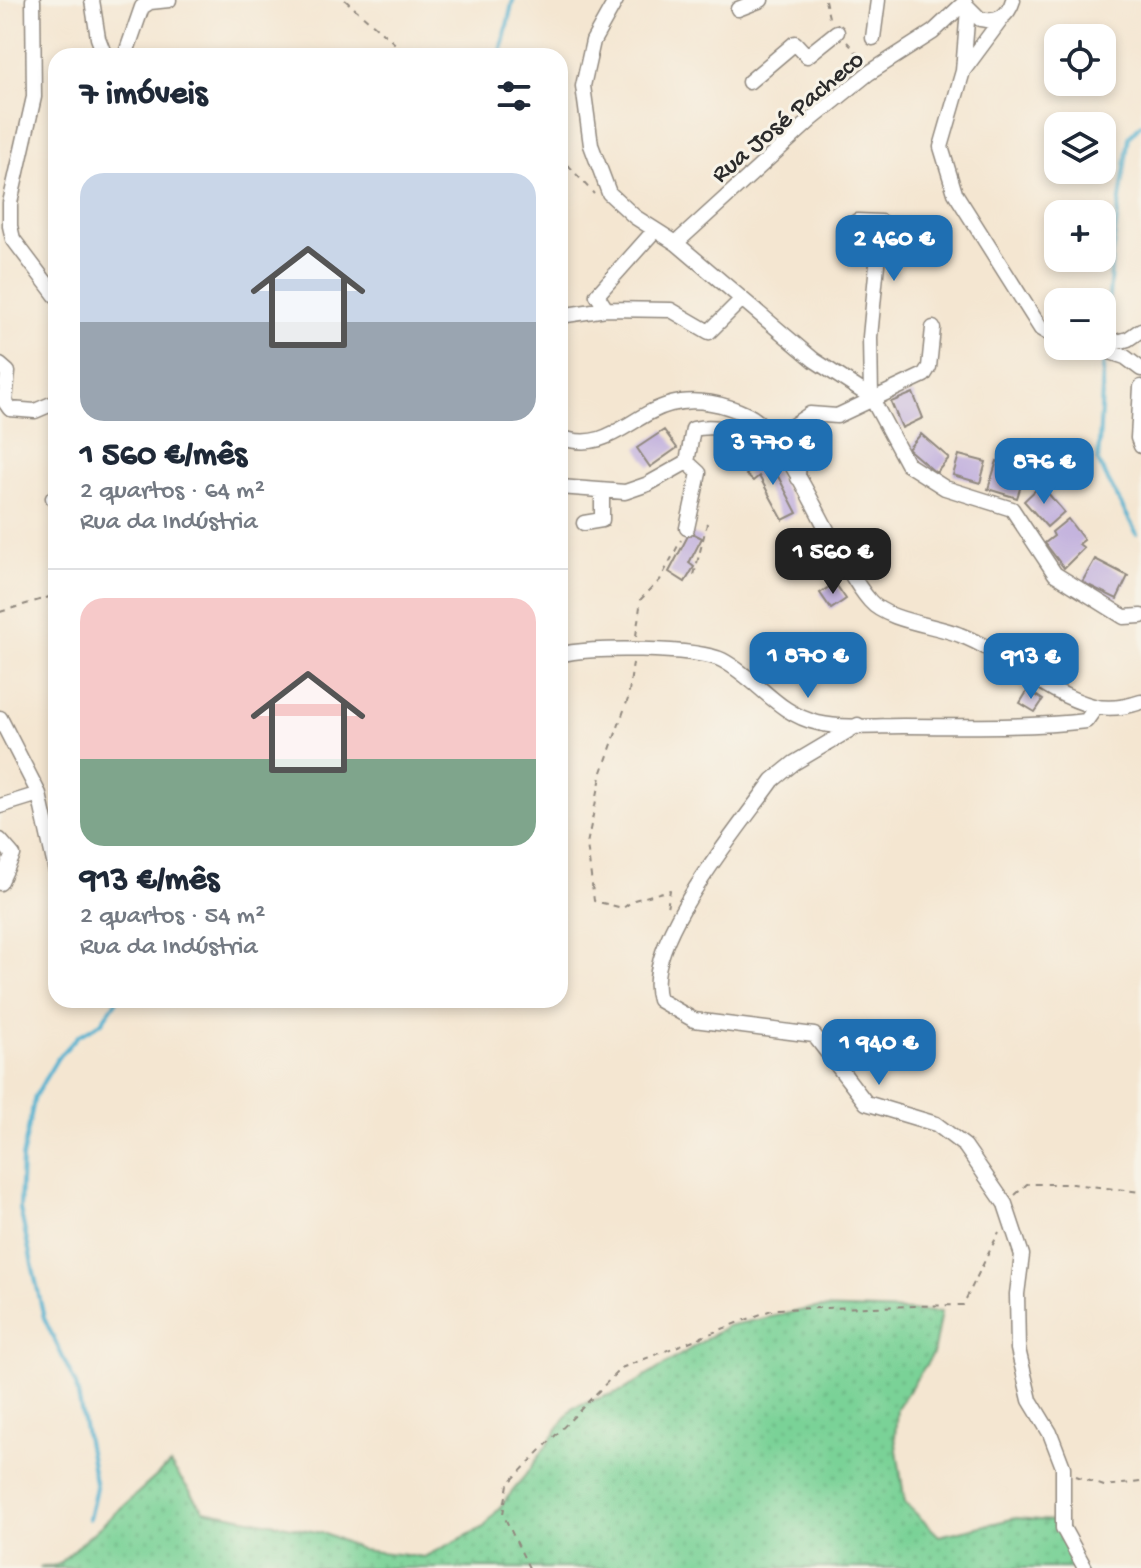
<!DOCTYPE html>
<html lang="pt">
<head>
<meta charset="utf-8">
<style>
  body { margin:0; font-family:"Gochi Hand",sans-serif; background:#f6f6f7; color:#1f2937; height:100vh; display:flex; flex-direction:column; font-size:30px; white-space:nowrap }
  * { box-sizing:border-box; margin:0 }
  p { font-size:26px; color:#747a83 }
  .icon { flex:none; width:44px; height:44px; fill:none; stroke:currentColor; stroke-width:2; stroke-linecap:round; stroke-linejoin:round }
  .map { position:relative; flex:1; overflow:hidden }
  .sheet { position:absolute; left:48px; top:48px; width:520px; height:960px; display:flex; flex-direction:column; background:#fff; border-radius:24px; box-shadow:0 4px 12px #0003 }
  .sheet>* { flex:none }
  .fabs { position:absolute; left:1044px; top:24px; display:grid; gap:16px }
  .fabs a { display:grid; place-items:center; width:72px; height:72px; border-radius:16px; background:#fff; box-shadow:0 4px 12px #0003; font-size:40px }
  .price { position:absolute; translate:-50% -68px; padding:0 18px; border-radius:16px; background:#1f6fb2; color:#fff; font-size:26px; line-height:52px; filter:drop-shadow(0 2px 4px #0008) }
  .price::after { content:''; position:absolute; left:50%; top:48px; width:24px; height:18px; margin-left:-12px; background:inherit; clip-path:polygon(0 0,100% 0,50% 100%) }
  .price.selected { background:#222; color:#fff }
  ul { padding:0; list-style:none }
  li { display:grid; align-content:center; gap:16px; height:424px; padding:0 32px }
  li+li { border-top:2px solid #e0e1e3 }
  li span { display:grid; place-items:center; height:248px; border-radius:24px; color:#555 }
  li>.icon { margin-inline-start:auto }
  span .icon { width:144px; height:144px; fill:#fffc; stroke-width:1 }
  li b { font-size:34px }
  h2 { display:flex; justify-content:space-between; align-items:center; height:96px; padding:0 32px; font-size:34px }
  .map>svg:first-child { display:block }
  .grass { fill:url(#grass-dots); stroke:#527e61; stroke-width:2 }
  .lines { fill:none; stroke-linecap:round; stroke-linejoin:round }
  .stream { stroke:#50b0cf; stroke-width:4 }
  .building { fill:#c4b4de }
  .minor-casing { stroke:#90887e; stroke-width:17 }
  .path { stroke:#90887e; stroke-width:2; stroke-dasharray:6 6; stroke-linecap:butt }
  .minor { stroke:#fff; stroke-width:14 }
  .labels { text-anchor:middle; stroke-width:6; stroke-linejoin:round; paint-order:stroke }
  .street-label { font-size:26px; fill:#2b2b2b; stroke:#f7f3e8 }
</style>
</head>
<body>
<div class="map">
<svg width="1141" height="1568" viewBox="0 0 1141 1568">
  <defs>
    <pattern id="grass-dots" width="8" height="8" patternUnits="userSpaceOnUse" patternTransform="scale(2)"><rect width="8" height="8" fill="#7ad297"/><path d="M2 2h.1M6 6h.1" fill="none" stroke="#6ab482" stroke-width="1.8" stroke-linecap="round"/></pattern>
  </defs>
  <rect width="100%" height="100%" fill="#f7f3e8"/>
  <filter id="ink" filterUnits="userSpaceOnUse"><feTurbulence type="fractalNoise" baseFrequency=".0125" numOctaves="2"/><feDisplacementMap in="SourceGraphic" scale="16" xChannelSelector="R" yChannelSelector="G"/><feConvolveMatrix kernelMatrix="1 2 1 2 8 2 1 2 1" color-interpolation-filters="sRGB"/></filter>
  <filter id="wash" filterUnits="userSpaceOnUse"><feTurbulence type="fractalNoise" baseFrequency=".006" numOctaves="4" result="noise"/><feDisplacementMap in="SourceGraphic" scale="32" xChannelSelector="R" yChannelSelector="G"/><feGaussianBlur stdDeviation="1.8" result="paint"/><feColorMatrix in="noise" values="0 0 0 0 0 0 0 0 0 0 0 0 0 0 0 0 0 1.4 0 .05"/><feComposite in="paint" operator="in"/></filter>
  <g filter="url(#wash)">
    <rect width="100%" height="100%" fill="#f4e6d1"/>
    <path class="grass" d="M814,1308l127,4 -8,42 -36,54 -2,29 10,66 34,33 77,-18 47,4 17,46h-1042l19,-3 113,-101 34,46 123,24 35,16 62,7 60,-30 47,-59 42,-61 51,-17 103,-64z"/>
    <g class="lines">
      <path class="stream" d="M500,56l13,-56
        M1106,339l6,-84 17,-118 12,-13
        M1104,355l-6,107 39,72
        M89,1519l7,-32 -20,-102 -32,-67 -24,-109 2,-51 13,-62 22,-37 21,-23 23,-13 16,-23"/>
    </g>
    <g id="blocks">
      <path class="building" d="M913,393l10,25 -21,10 -11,-26z
        M664,430l13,18 -27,19 -13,-19z
        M921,434l28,24 -13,15 -28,-24z
        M738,435l15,16 -14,13 -15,-15z
        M959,455l27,7 -6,21 -27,-8z
        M768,457l29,56 -14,7 -24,-44 -6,5 -7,-6 11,-13z
        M997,461l29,9 -9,28 -29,-9z
        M1041,485l23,27 -17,15 -23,-26z
        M1068,519l16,21 -5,4 5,4 -20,20 -19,-25 9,-7 -2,-4z
        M690,532l12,6 -13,25 5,4 -9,15 -16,-10z
        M1095,559l33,17 -11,23 -35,-17z
        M835,583l11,16 -15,10 -11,-16z
        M1041,655l17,10 -7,13 -17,-10z
        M1028,690l15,10 -8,12 -15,-9z"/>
    </g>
  </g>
  <g filter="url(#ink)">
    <use href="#blocks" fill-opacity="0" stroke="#90887e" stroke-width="2"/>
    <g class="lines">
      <g class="minor-casing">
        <path id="minor" d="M33,0l1,97 -24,106v23l3,13 43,57
          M92,0l6,38 7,18
          M616,0l-23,41 -10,45 8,59 18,48 26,24 41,26 138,117 57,37 36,67 38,24 67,21 43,65 69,43 17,-1
          M967,6l13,13c17,4 28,-2 33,-19
          M738,9l23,-9
          M968,9l-5,62 -22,76 14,46 86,136 17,10
          M873,38l5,-38
          M125,56l17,-49 8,-5 19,-2
          M963,71l40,-54
          M749,82l46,-39 12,13 30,-24
          M857,221l24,1 -11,115 1,60
          M676,243l136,-124 57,-46 64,-41 32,-30
          M606,309l-9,-14 58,-65
          M560,316l46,-7 65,1 38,22 32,-32
          M1092,346l33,11 16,12
          M1100,347l28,-8 13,-9
          M0,365l8,7 -3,30 5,7 25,2 21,-9
          M1141,387l-3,51 3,8
          M560,437c47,18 71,-23 111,-33 25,-7 54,0 77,11 44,22 85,144 122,186 17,20 66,24 90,34 47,18 84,58 133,71 16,4 33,1 48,-4
          M687,462l6,-33c27,-6 51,4 69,23l18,-3
          M687,462l12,11 -12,55
          M798,478l1,-21 -16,-25 27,-18 27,2 87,-41 5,-8 4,-39
          M560,487l65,5 23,-8 39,-22
          M53,498l3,-2
          M584,523l18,-3v-28
          M560,655c25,-9 139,-7 162,5 36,19 55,54 96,63 27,6 58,3 85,3 62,0 122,2 183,-5l10,-14
          M0,718l39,76 17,77
          M858,725l-64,38 -21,17c-33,47 -133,164 -114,220l35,20 120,15 52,68 70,21 29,22 40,58 17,51 -5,39 1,55 12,51 20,33 13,34v61l22,40
          M0,806l39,-12
          M0,840l13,15 -13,28"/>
      </g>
      <path class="path" d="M345,0l64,56
        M825,0l5,22
        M847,42l12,13 7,2
        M560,156l34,38
        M694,575l13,-51 -3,-2
        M0,612l56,-17
        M636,636l5,-37 19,-19 21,-40
        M633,663l-5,36 -26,73 -15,72 7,57 29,7 11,-8 36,-10 -3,18
        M1015,1195l12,-11h46l68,8
        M1076,1476l28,10 37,-4
        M529,1568l-26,-54 5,-30 113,-116 153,-59 189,-4 36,-73"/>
      <use href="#minor" class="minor"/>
    </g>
  </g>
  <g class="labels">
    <g class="street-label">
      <text transform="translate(786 115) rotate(-40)" y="9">Rua José Pacheco</text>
    </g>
  </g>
</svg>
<div class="fabs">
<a><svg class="icon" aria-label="locate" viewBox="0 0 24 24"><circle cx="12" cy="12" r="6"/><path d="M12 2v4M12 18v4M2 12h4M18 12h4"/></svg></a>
<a><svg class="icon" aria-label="layers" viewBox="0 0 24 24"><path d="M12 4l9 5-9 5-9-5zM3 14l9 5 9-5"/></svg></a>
<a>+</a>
<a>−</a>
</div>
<b class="price" style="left:894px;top:283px">2 460 €</b>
<b class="price" style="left:773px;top:487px">3 770 €</b>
<b class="price" style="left:1044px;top:506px">876 €</b>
<b class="price selected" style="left:833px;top:596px">1 560 €</b>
<b class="price" style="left:808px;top:700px">1 870 €</b>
<b class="price" style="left:1031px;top:701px">913 €</b>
<b class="price" style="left:879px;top:1087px">1 940 €</b>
<section class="sheet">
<h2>7 imóveis<svg class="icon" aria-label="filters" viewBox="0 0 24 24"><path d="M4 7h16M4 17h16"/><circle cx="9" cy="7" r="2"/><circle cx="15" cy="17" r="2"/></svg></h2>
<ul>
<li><span style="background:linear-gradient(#c9d6e8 60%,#9aa5b1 0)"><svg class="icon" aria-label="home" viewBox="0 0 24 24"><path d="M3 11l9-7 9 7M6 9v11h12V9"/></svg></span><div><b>1 560 €/mês</b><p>2 quartos · 64 m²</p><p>Rua da Indústria</p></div></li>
<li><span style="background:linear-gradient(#f6c9c9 65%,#7fa58c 0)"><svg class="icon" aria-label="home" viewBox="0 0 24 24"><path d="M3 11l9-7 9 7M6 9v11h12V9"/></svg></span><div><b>913 €/mês</b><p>2 quartos · 54 m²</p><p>Rua da Indústria</p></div></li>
</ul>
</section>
</div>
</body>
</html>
